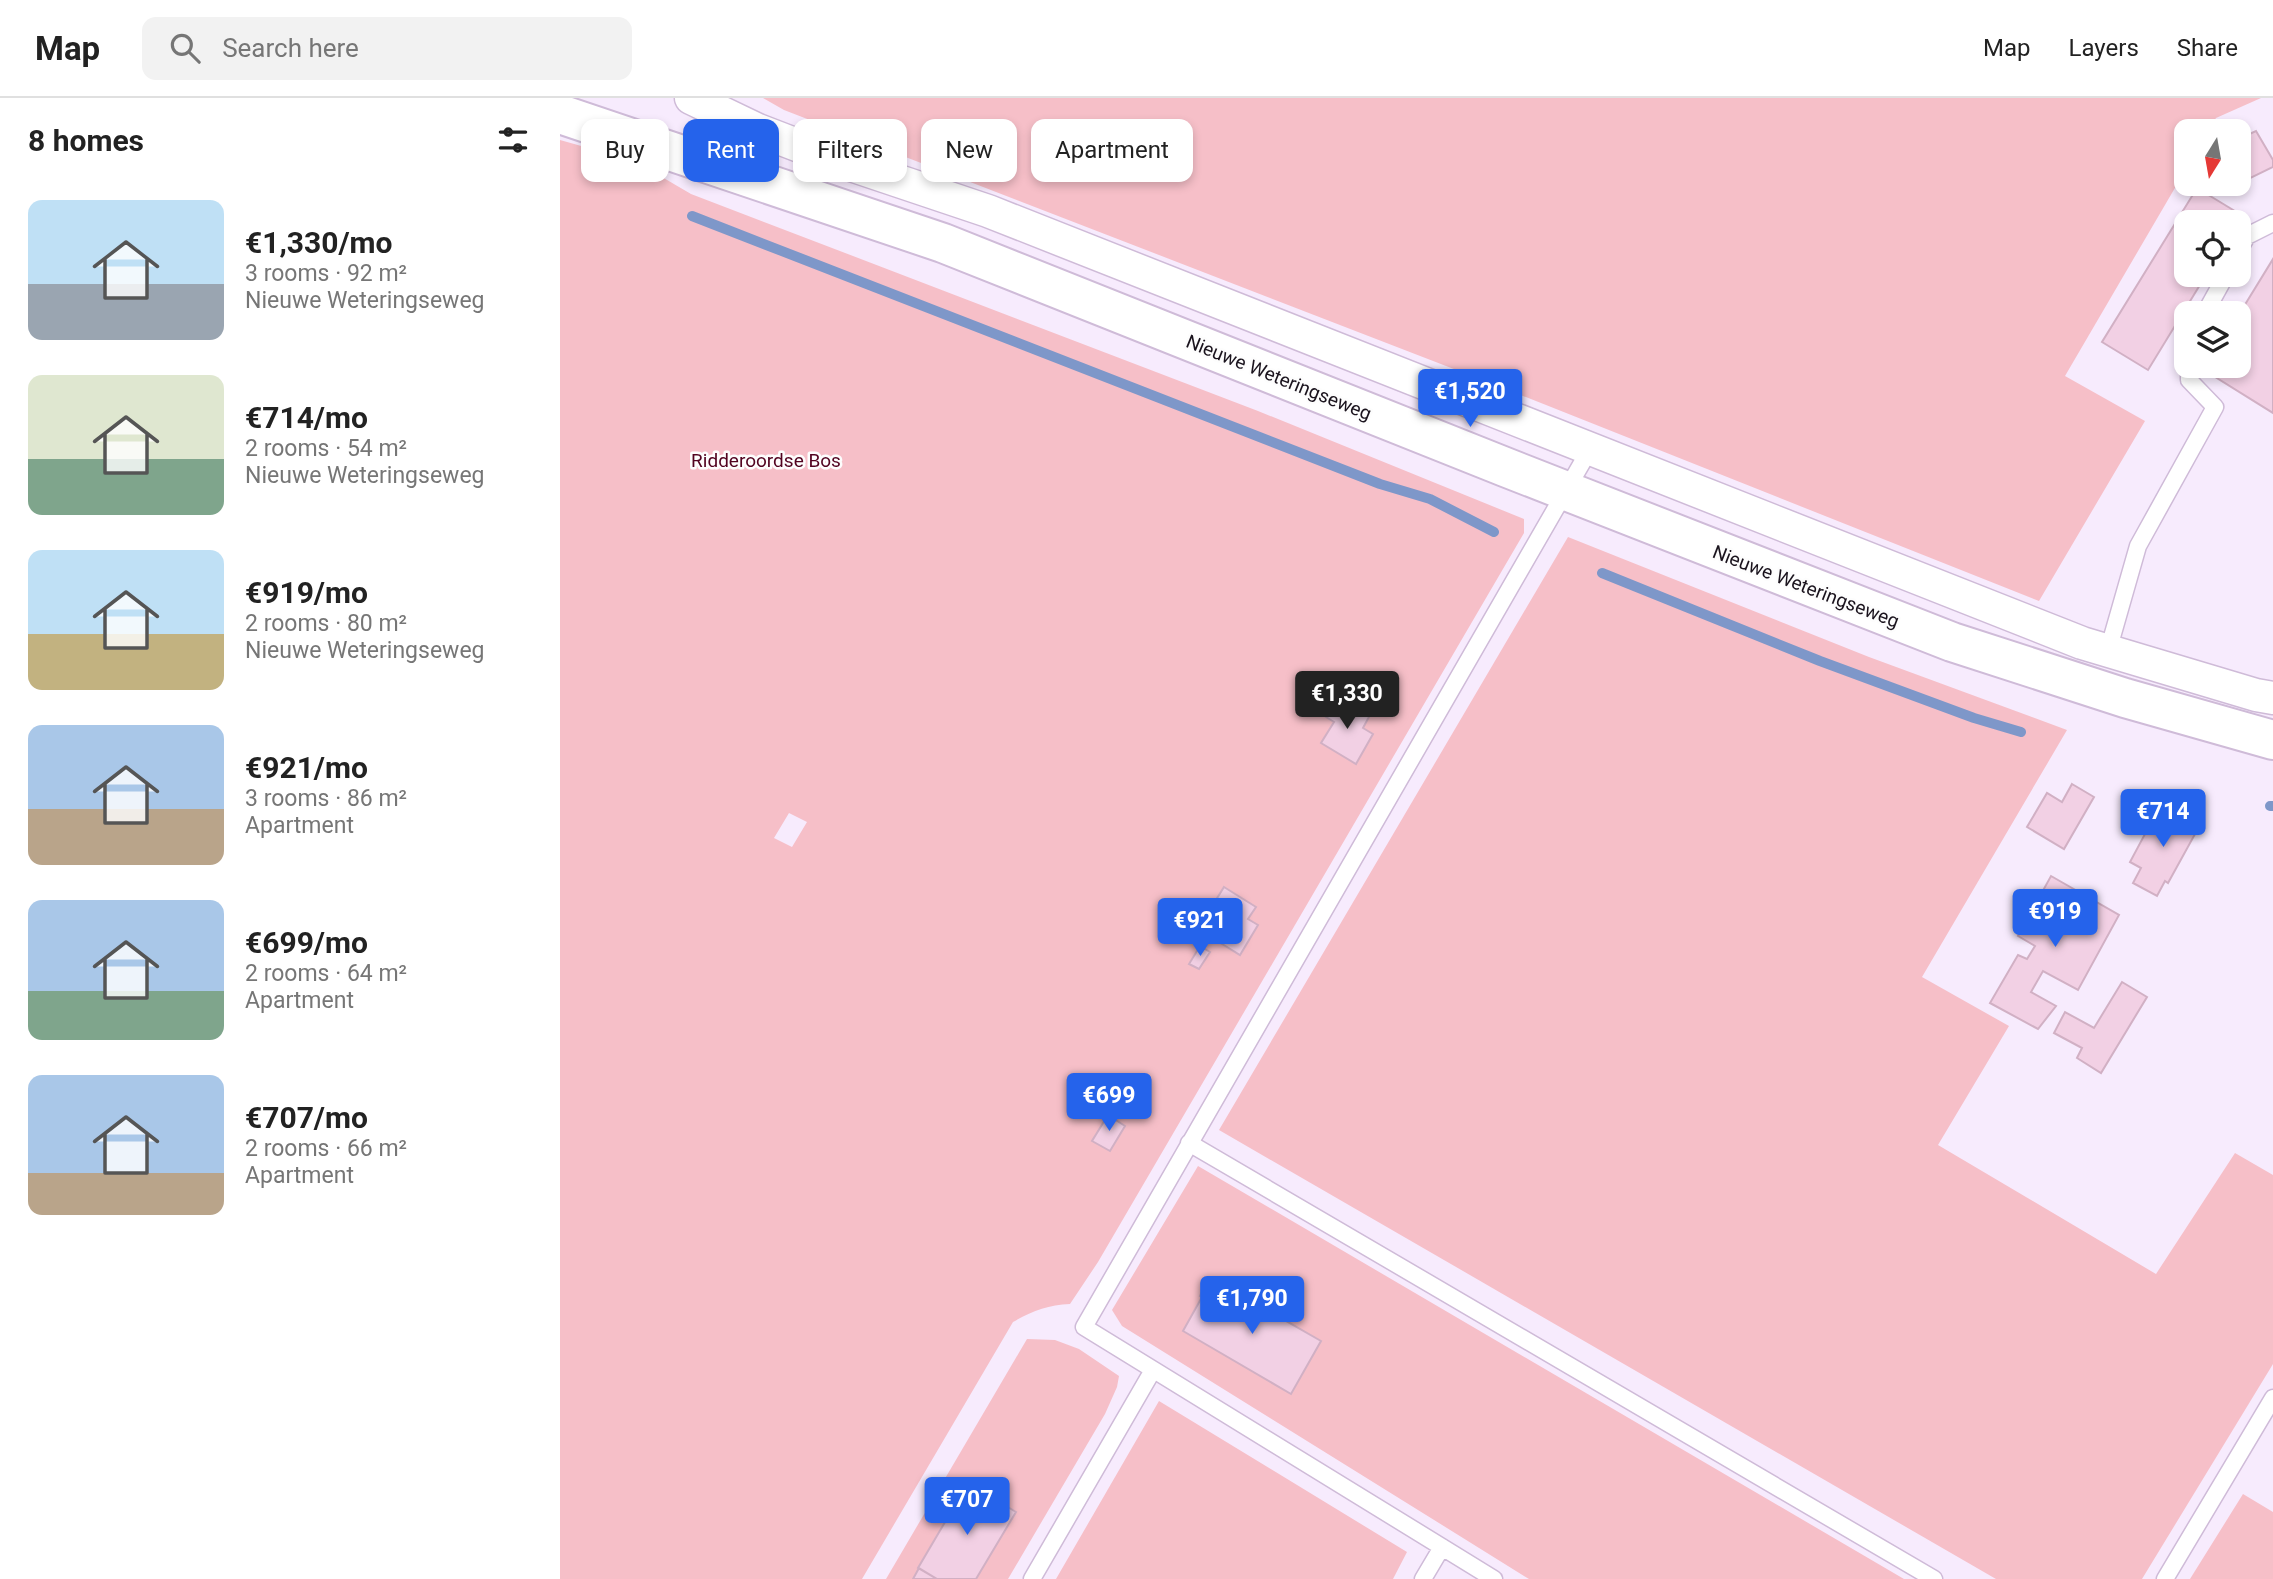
<!DOCTYPE html>
<html lang="en">
<head>
<meta charset="utf-8">
<style>
  body { margin:0; font-family:Roboto,sans-serif; background:#f2f2f2; color:#222; height:100vh; display:flex; flex-direction:column; font-size:26px; white-space:nowrap }
  * { box-sizing:border-box; margin:0 }
  p { font-size:23px; color:#767676 }
  .icon { flex:none; width:38px; height:38px; fill:none; stroke:currentColor; stroke-width:2; stroke-linecap:round; stroke-linejoin:round }
  .map { position:relative; flex:1; overflow:hidden }
  .drawer { display:flex; flex-direction:column; background:#fff; width:560px }
  .drawer>* { flex:none }
  .top-card { position:absolute; left:21px; top:21px; width:665px; height:63px; display:flex; gap:14px }
  .needle { width:46px; rotate:191deg }
  .controls { position:absolute; left:1614px; top:21px; display:grid; gap:14px }
  .controls a { display:grid; place-items:center; width:77px; height:77px; border-radius:14px; background:#fff; box-shadow:0 4px 10px #0003; font-size:35px }
  .price { position:absolute; translate:-50% -60px; padding:0 16px; border-radius:7px; background:#2563eb; color:#fff; font-size:23px; line-height:46px; filter:drop-shadow(0 2px 4px #0008) }
  .price::after { content:''; position:absolute; left:50%; top:42px; width:21px; height:16px; margin-left:-10px; background:inherit; clip-path:polygon(0 0,100% 0,50% 100%) }
  .price.selected { background:#222; color:#fff }
  ul { padding:0; list-style:none }
  li { display:flex; align-items:center; gap:21px; height:175px; padding:0 28px }
  li span { display:grid; place-items:center; flex:none; width:196px; height:140px; border-radius:14px; color:#555 }
  li>.icon { margin-inline-start:auto }
  span .icon { width:84px; height:84px; fill:#fffc; stroke-width:1 }
  li b { font-size:30px }
  h2 { display:flex; justify-content:space-between; align-items:center; height:84px; padding:0 28px; font-size:30px }
  .chip { padding:0 24px; border-radius:14px; background:#fff; box-shadow:0 4px 10px #0003; font-size:24px; line-height:63px }
  .chip.selected { background:#2563eb; color:#fff }
  header { display:flex; align-items:center; gap:42px; box-sizing:border-box; height:98px; padding:0 35px; background:#fff; border-bottom:2px solid #e0e0e0 }
  header strong { font-size:33px }
  nav { display:flex; gap:38px; margin-inline-start:auto; font-size:24px }
  .search { width:490px; height:63px; background:#f2f2f2; display:flex; align-items:center; gap:18px; box-sizing:border-box; padding:0 24px; border-radius:14px; color:#767676; font-size:26px }
  main { display:flex; flex:1; min-height:0 }
  .map>svg:first-child { display:block }
  .green { fill:#f6bfc8; fill-rule:evenodd }
  .lines { fill:none; stroke-linecap:round; stroke-linejoin:round }
  .stream { stroke:#7e97c9; stroke-width:10 }
  .building { fill:#f2d0e4; stroke:#d1b0c4; stroke-width:2 }
  .service-casing { stroke:#cfbbd8; stroke-width:19 }
  .minor-casing { stroke:#cfbbd8; stroke-width:35 }
  .primary-casing { stroke:#cfbbd8; stroke-width:42 }
  .service { stroke:#fff; stroke-width:16 }
  .minor { stroke:#fff; stroke-width:32 }
  .primary { stroke:#fff; stroke-width:38 }
  .labels { text-anchor:middle; stroke-width:5; stroke-linejoin:round; paint-order:stroke }
  .street-label { font-size:19px; fill:#1a131d; stroke:#fdfdfd }
  .park-label { font-size:19px; fill:#520320; stroke:#fdfdfd }
</style>
</head>
<body>
<header>
<strong>Map</strong>
<div class="search"><svg class="icon" aria-label="search" viewBox="0 0 24 24"><circle cx="10" cy="10" r="6"/><path d="M15 15l6 6"/></svg>Search here</div>
<nav><a>Map</a><a>Layers</a><a>Share</a></nav>
</header>
<main>
<section class="drawer">
<h2>8 homes<svg class="icon" aria-label="filters" viewBox="0 0 24 24"><path d="M4 7h16M4 17h16"/><circle cx="9" cy="7" r="2"/><circle cx="15" cy="17" r="2"/></svg></h2>
<ul>
<li><span style="background:linear-gradient(#bfe0f5 60%,#9aa5b1 0)"><svg class="icon" aria-label="home" viewBox="0 0 24 24"><path d="M3 11l9-7 9 7M6 9v11h12V9"/></svg></span><div><b>€1,330/mo</b><p>3 rooms · 92 m²</p><p>Nieuwe Weteringseweg</p></div></li>
<li><span style="background:linear-gradient(#dfe7d0 60%,#7fa58c 0)"><svg class="icon" aria-label="home" viewBox="0 0 24 24"><path d="M3 11l9-7 9 7M6 9v11h12V9"/></svg></span><div><b>€714/mo</b><p>2 rooms · 54 m²</p><p>Nieuwe Weteringseweg</p></div></li>
<li><span style="background:linear-gradient(#bfe0f5 60%,#c2b280 0)"><svg class="icon" aria-label="home" viewBox="0 0 24 24"><path d="M3 11l9-7 9 7M6 9v11h12V9"/></svg></span><div><b>€919/mo</b><p>2 rooms · 80 m²</p><p>Nieuwe Weteringseweg</p></div></li>
<li><span style="background:linear-gradient(#a9c7e8 60%,#b9a48a 0)"><svg class="icon" aria-label="home" viewBox="0 0 24 24"><path d="M3 11l9-7 9 7M6 9v11h12V9"/></svg></span><div><b>€921/mo</b><p>3 rooms · 86 m²</p><p>Apartment</p></div></li>
<li><span style="background:linear-gradient(#a9c7e8 65%,#7fa58c 0)"><svg class="icon" aria-label="home" viewBox="0 0 24 24"><path d="M3 11l9-7 9 7M6 9v11h12V9"/></svg></span><div><b>€699/mo</b><p>2 rooms · 64 m²</p><p>Apartment</p></div></li>
<li><span style="background:linear-gradient(#a9c7e8 70%,#b9a48a 0)"><svg class="icon" aria-label="home" viewBox="0 0 24 24"><path d="M3 11l9-7 9 7M6 9v11h12V9"/></svg></span><div><b>€707/mo</b><p>2 rooms · 66 m²</p><p>Apartment</p></div></li>
</ul>
</section>
<div class="map">
<svg width="1713" height="1481" viewBox="0 0 1713 1481">
  <rect width="100%" height="100%" fill="#f7ebfd"/>
  <path class="green" d="M203,0h1498l-45,20 -8,13h-22v38l-121,207 80,45 -106,180 -536,-213 -719,-278z
    M0,42l39,11 51,19 41,24 567,217 266,108v14l-426,729 -28,42c-22,1 -38,7 -57,18l-151,257h-302zM229,715l18,9 -15,25 -18,-9z
    M1008,439l301,120 198,73 -145,247 87,49 -71,119 218,129 79,-121 38,22v189l-131,215h-146l-777,-449z
    M638,1068l706,413h-375l-407,-253 -10,-16z
    M467,1241l28,1 24,9 40,27 -2,11 -12,27 -97,165h-122z
    M599,1303l248,151 -14,27h-337z
    M1683,1396l30,18v67h-83z"/>
  <g class="lines">
    <path class="stream" d="M132,118l688,268 50,15 64,33
      M1042,475l218,88 154,57 47,14
      M1710,708h3"/>
  </g>
  <path class="building" d="M1678,31l5,8 13,-6 17,29v7l-39,19 -1,-2h5v-53h-5z
    M1637,90l46,28 -5,7 -52,-1v53h20l-58,95 -46,-28z
    M1713,161v154l-69,-43 3,-4h31v-50z
    M778,599l32,18 -7,13 10,6 -17,30 -35,-21 13,-21 -8,-5z
    M1512,686l22,13 -30,52 -37,-22 20,-34 15,9z
    M1601,706l39,21 -32,58 -3,-2 -8,15 -24,-13 8,-15 -11,-6z
    M1491,778l68,39 -41,75 -35,-19 -12,21 25,14 -18,23 -48,-26 28,-48 9,4 8,-13 -17,-10z
    M664,789l32,20 -8,12 10,6 -18,30 -34,-21 12,-22 -7,-4z
    M640,848l10,6 -11,17 -10,-5z
    M1562,884l25,15 -46,76 -24,-15 5,-10 -28,-15 11,-21 29,16z
    M548,1017l17,11 -15,25 -18,-10z
    M653,1181l108,62 -30,53 -108,-63 19,-34 -2,-1 3,-7 3,2z
    M408,1385l48,29 -40,67h-39l-19,-11z
    M359,1470l18,11h-24z"/>
  <g class="lines">
    <g class="service-casing">
      <path id="service" d="M1678,154l9,-16 26,-13
        M1645,215l21,-38
        M1548,553l30,-105 77,-139 -26,-27v-14
        M629,1045l745,436
        M472,1481l121,-209
        M863,1481l19,-32
        M934,1481l-410,-252 506,-878
        M1605,1481l108,-181"/>
    </g>
    <g class="minor-casing">
      <path id="minor" d="M131,0l67,32 78,30 152,51 1094,432 174,52 17,3"/>
    </g>
    <g class="primary-casing">
      <path id="primary" d="M0,16l383,129 562,224 447,175 173,56 148,42"/>
    </g>
    <use href="#service" class="service"/>
    <use href="#minor" class="minor"/>
    <use href="#primary" class="primary"/>
  </g>
  <g class="labels">
    <g class="street-label">
      <text transform="translate(719 279) rotate(22)" y="7">Nieuwe Weteringseweg</text>
      <text transform="translate(1246 488) rotate(21)" y="7">Nieuwe Weteringseweg</text>
    </g>
    <g class="park-label">
      <text x="206" y="369">Ridderoordse Bos</text>
    </g>
  </g>
</svg>
<div class="controls">
<a><svg class="needle" viewBox="-14 -14 28 28"><path d="M0-13l5 13h-10z" fill="#e53935"/><path d="M0 13l5-13h-10z" fill="#767676"/></svg></a>
<a><svg class="icon" aria-label="locate" viewBox="0 0 24 24"><circle cx="12" cy="12" r="6"/><path d="M12 2v4M12 18v4M2 12h4M18 12h4"/></svg></a>
<a><svg class="icon" aria-label="layers" viewBox="0 0 24 24"><path d="M12 4l9 5-9 5-9-5zM3 14l9 5 9-5"/></svg></a>
</div>
<b class="price" style="left:910px;top:331px">€1,520</b>
<b class="price selected" style="left:787px;top:633px">€1,330</b>
<b class="price" style="left:1603px;top:751px">€714</b>
<b class="price" style="left:1495px;top:851px">€919</b>
<b class="price" style="left:640px;top:860px">€921</b>
<b class="price" style="left:549px;top:1035px">€699</b>
<b class="price" style="left:692px;top:1238px">€1,790</b>
<b class="price" style="left:407px;top:1439px">€707</b>
<div class="top-card">
<a class="chip">Buy</a>
<a class="chip selected">Rent</a>
<a class="chip">Filters</a>
<a class="chip">New</a>
<a class="chip">Apartment</a>
</div>
</div>
</main>
</body>
</html>
